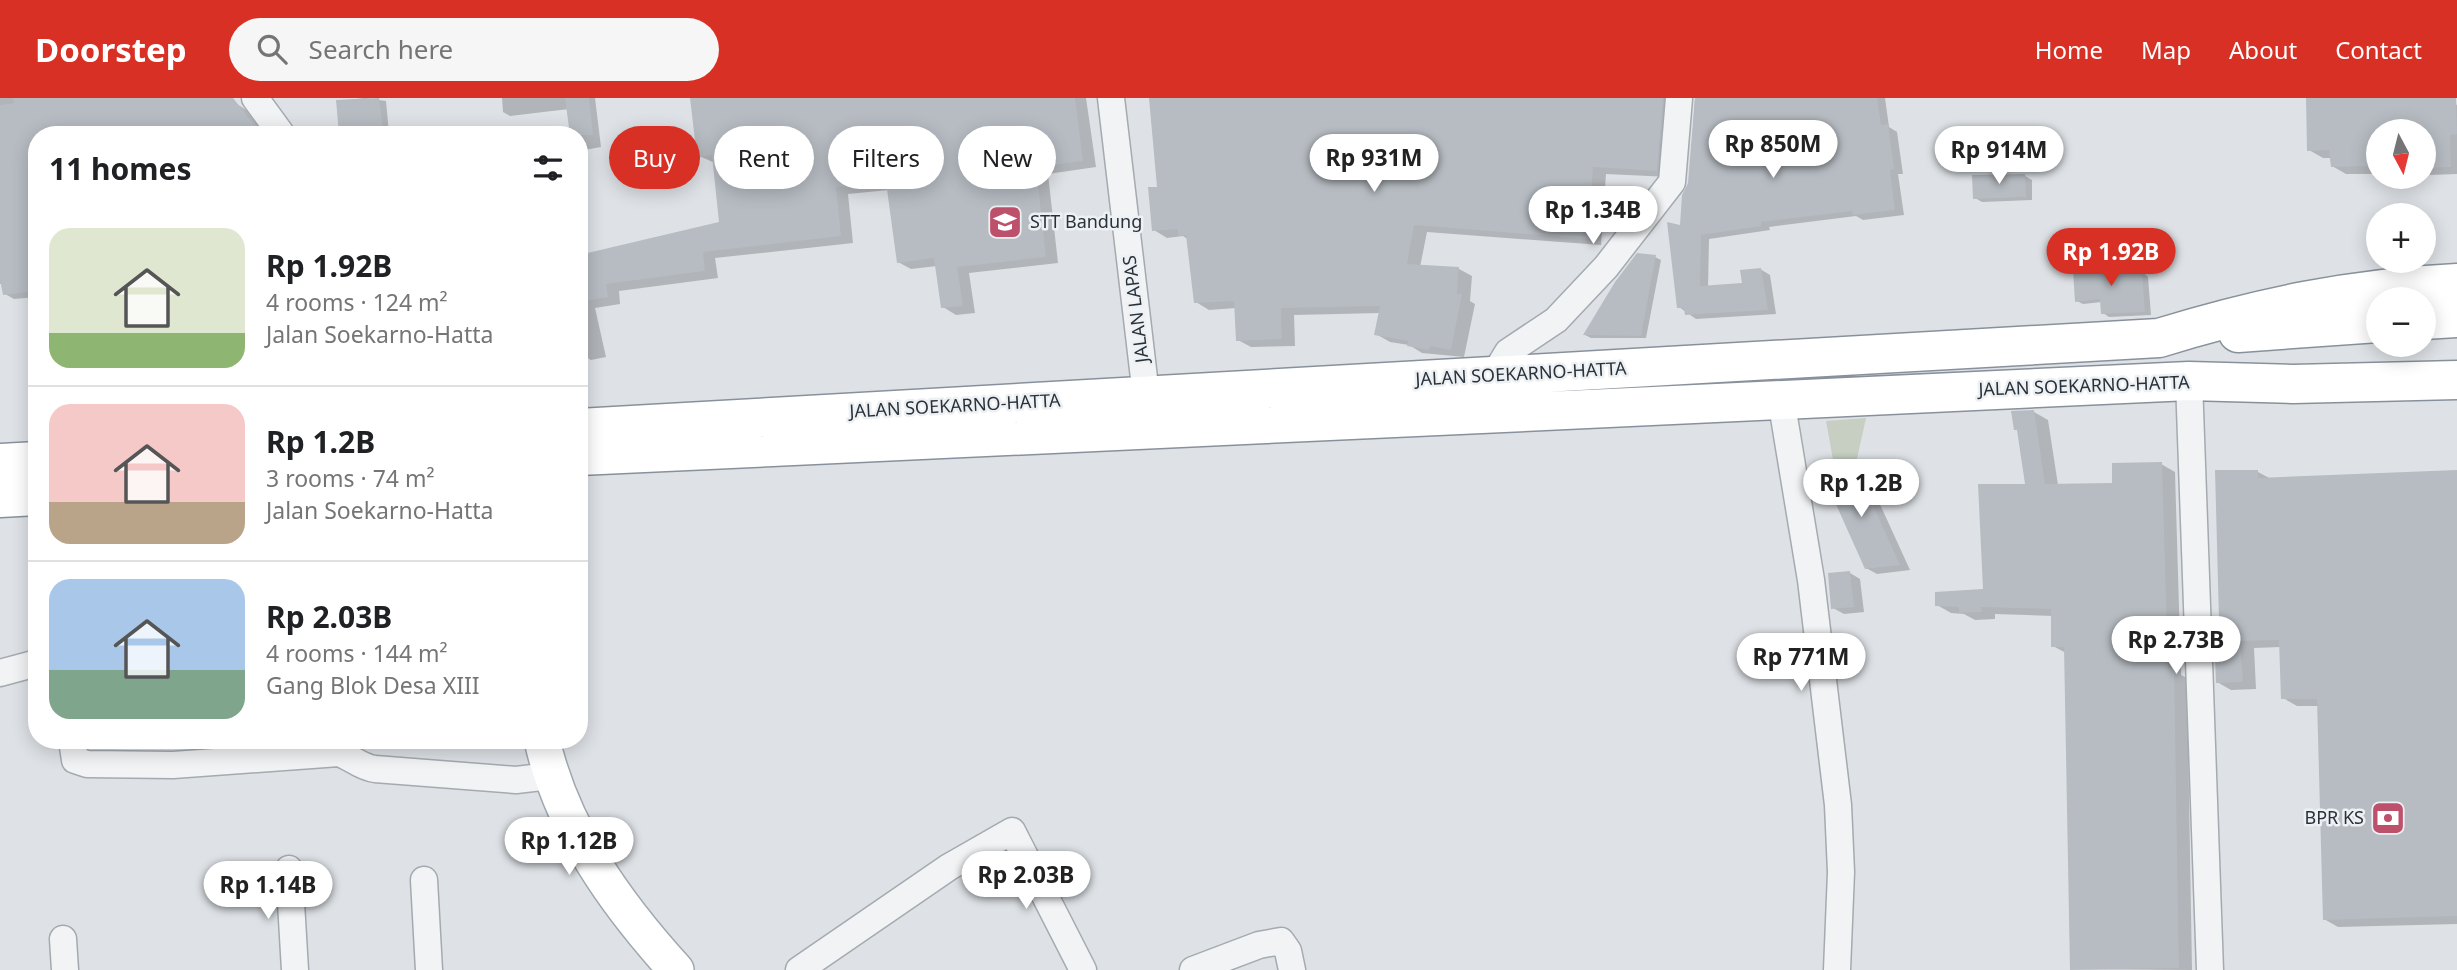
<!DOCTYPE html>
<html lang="en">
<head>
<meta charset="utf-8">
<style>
  body { margin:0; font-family:"Noto Sans",sans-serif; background:#f6f6f6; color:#202124; height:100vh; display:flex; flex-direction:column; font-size:26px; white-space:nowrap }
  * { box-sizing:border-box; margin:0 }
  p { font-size:23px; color:#757577 }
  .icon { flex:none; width:38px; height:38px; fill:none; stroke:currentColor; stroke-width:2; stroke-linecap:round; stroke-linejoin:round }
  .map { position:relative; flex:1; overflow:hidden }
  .drawer { position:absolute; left:28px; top:28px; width:560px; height:623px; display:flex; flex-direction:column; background:#fff; border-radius:28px; box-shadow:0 4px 18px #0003 }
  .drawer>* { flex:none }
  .banner { position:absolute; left:609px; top:28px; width:665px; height:63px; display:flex; gap:14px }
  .needle { width:46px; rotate:173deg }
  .controls { position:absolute; left:2366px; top:21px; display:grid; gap:14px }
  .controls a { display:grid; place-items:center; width:70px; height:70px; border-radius:50%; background:#fff; box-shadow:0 4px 18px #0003; font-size:35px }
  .price { position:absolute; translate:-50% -60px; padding:0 16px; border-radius:24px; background:#fff; color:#222; font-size:23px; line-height:46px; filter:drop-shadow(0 2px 4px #0008) }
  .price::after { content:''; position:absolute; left:50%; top:42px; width:21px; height:16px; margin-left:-10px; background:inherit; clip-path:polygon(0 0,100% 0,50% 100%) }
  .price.selected { background:#d93025; color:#fff }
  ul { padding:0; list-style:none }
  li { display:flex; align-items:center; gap:21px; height:175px; padding:0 21px }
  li+li { border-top:2px solid #e0e0e0 }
  li span { display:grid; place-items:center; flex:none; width:196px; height:140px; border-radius:21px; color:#555 }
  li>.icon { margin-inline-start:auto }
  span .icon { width:84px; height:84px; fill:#fffc; stroke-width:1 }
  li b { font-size:30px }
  h2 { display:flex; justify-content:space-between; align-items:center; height:84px; padding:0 21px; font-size:30px }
  .tag { padding:0 24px; border-radius:32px; background:#fff; box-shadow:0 4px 18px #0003; font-size:24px; line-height:63px }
  .tag.selected { background:#d93025; color:#fff }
  header { display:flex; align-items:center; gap:42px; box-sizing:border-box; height:98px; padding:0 35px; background:#d93025; color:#fff }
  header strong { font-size:33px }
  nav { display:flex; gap:38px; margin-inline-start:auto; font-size:24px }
  .search { width:490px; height:63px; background:#f6f6f6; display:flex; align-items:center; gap:18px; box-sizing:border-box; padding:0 24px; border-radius:38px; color:#757577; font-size:26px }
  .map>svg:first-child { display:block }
  .green { fill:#c6cfc1 }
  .shadow { fill:#0003 }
  .building { fill:#b6bcc2 }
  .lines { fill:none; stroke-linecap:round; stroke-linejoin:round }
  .minor-casing { stroke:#a4aaaf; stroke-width:29 }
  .major-casing { stroke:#9fa8b0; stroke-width:38 }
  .highway-casing { stroke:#88919b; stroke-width:41 }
  .minor { stroke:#f1f3f5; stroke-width:26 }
  .major { stroke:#fff; stroke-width:35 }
  .highway { stroke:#fff; stroke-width:38 }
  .labels { text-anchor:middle; stroke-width:5; stroke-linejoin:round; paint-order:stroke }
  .poi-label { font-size:18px; fill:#29323b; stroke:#eef1f4; text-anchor:start }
  .street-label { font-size:18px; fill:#29323b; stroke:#eef1f4 }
</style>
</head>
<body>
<header>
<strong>Doorstep</strong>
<div class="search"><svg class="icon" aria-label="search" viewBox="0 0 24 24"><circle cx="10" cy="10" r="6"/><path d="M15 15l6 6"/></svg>Search here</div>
<nav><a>Home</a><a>Map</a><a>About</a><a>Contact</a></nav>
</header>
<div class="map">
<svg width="2457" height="872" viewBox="0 0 2457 872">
  <rect width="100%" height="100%" fill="#dee2e6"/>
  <path class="green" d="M1866,320l-10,45 -22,2 -8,-44z"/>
  <path class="shadow" d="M0,0h228l18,12 19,25h-228v162l-23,2 -9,-5 -1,-11 -4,1z
    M365,0l21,3 3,32h-48l-3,-32z
    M502,0h93l6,49 -22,4v-16l-10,-26 -59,7 -7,-4z
    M692,0h394l10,69 -48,7 10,89 -89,10 6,40 -19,2 -13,-8 -6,-41 -26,3 -13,-7 -9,-72 -41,4 5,49 -138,15 3,20 -99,13 1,13 -25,4 11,49 -15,3 -12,-7v-96l142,-33 -6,-61 -16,-7z
    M1151,0h528l-9,79 -64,-3 -5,71 -174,-13 -7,35 39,2 13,7 -2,25 5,3 -11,53 -42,-4 -13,-8 -19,-3 -14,-8 4,-21 -86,2 1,31 -44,1 -13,-7 -2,-32 -27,2 -13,-8 -7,-62 -6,-4 -16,2 -13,-8 5,-41z
    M1695,0h190l4,29 8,5 6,42h-5l6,41 -41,5 -7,-4 -87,11 1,3 -61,9 -1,48 36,-2 16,-16 10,6 6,39 -80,5 -17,-12 3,-80 7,-43z
    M2307,0l141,2 9,5v69l-27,1 -6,-3v-41h-46v43h-32l-14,-8v-8h-9l-14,-8z
    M2025,78l7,4v20l-50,2 -7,-4z
    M1655,159l6,3 -15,78h-55l-6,-3z
    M2135,167l13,12 3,38 -42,2 -6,-4 -1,-11 -19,2 -6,-3z
    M2034,314l14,8 10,65h56l47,-21 14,8 6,203 6,3 5,292 -120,-1 -6,-316 -13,-7v-30l-58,-2v5l-20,1 -11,-6 -13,-1 -14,-8 48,-15 42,-105z
    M1857,374l11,6 42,92 -33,4 -11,-6z
    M2258,374l13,7 186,-7v452l-119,3 -14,-8 -5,-213h-22l-14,-8 -2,-51 -27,1 2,41 -25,1 -14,-8z
    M1850,475l10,6 4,33 -20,2 -11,-6z"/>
  <path class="building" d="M13,0h220l29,37h-225v156l-34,4 -3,-16v-174l14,-2z
    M379,0l4,31 -44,5 -3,-34z
    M565,0h24l4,37h-23z
    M690,0h385l8,63 -47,6 10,90 -89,10 6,39 -22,2 -7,-50 -37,5 -11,-81 -50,5 5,49 -138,16 2,19 -99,13 2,13 -22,4 -7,-46 140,-33 -7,-67 -15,2z
    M1149,0h514l-6,73 -64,-4 -5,72 -174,-14 -7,39 52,3 -2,27h5l-11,56 -21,-4 -1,4 -22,-4 1,-5 -34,-6 6,-29 -99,2 1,31 -46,2 -2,-40 -40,2 -8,-68 -8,1v-7l-26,2 -4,-44h9z
    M1695,0h182l4,27 7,-1 6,45 -4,1 5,40 -42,5 -1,-4 -91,11v4l-60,9 -1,51 42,-3 -2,-13 21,-2 7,42 -83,5 -1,-7h-7l-10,-86 13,3 2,-30 6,-12z
    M2306,0h150l1,36 -7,1 1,32 -27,1v-37h-46v28h-4v7l-43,1 -2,-17 -22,1z
    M2025,76l1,23 -53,2 -1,-24z
    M1637,155l19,2 -15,81 -58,-1 32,-53z
    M2135,165l1,9h6l3,40 -44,2 -1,-15 -25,3 -2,-33z
    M2034,312l11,74 67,-1v-20l50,-1 6,206h6l5,300 -109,2 -6,-323h-13v-38l-70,-2 1,5 -23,1v-6l-24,-1v-14l48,-3 -5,-105h47l-8,-54h-3l-3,-19z
    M1857,372l43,95 -35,4 -43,-96z
    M2215,372h43v8l199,-8v446l-134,4 -6,-221h-36l-2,-59 -39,1 3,41 -27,1 -1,-26h5z
    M1850,473l4,36 -23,2 -3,-36z"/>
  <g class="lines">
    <g class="minor-casing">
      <path id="minor" d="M255,0l27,37
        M1111,0l35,297
        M1494,277l14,-23 48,-32 50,-53 66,-85 7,-84
        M2189,283l21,589
        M1781,301l30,181 27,225 3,67 -4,98
        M0,575l37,-10
        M72,642l3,20 12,4 86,1 166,-12c14,5 21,14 36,16l141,11 34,-4
        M289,771l6,101
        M424,782l5,90
        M63,841l2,31
        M799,872l150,-103 63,-36 71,139
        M1193,872l66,-25 22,-4 7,10 4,19"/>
    </g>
    <g class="major-casing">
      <path id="major" d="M542,642c20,89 74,164 134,230"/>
    </g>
    <g class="highway-casing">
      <path id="highway" d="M2424,222l33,-2
        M2238,235l140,-10
        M579,330l1580,-90c101,-31 192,-50 298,-55
        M579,358l1610,-75 104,3 164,-4
        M0,365l37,-2
        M0,400l37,-2"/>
    </g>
    <use href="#minor" class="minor"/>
    <use href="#major" class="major"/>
    <use href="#highway" class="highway"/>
  </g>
  <defs>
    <g id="university-square" transform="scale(1.75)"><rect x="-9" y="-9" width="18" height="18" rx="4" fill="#bd516c" stroke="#eef1f4"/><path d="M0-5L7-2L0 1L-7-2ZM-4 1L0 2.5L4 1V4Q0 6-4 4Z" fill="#fff"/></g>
    <g id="bank-square" transform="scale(1.75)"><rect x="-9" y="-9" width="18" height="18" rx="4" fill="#bd516c" stroke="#eef1f4"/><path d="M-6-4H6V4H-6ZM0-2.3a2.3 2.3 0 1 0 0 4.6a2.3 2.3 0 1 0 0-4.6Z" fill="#fff"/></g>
  </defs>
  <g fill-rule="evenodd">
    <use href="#university-square" x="1005" y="124"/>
    <use href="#bank-square" x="2388" y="720"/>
  </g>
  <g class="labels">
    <g class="poi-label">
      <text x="1030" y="130">STT Bandung</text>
      <text x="2364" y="726" text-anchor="end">BPR KS</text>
    </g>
    <g class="street-label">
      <text transform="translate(1136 211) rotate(-97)" y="6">JALAN LAPAS</text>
      <text transform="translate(1521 276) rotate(-3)" y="6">JALAN SOEKARNO-HATTA</text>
      <text transform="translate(2084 288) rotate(-2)" y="6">JALAN SOEKARNO-HATTA</text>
      <text transform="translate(955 308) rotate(-3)" y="6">JALAN SOEKARNO-HATTA</text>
    </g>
  </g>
</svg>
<div class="controls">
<a><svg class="needle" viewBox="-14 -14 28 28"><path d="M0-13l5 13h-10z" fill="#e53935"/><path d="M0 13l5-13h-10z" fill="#757577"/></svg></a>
<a>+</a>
<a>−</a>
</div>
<b class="price" style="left:1773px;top:82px">Rp 850M</b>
<b class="price" style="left:1999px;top:88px">Rp 914M</b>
<b class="price" style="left:1374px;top:96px">Rp 931M</b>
<b class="price" style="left:1593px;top:148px">Rp 1.34B</b>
<b class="price selected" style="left:2111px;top:190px">Rp 1.92B</b>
<b class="price" style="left:1861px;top:421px">Rp 1.2B</b>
<b class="price" style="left:2176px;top:578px">Rp 2.73B</b>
<b class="price" style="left:1801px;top:595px">Rp 771M</b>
<b class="price" style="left:569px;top:779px">Rp 1.12B</b>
<b class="price" style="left:1026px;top:813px">Rp 2.03B</b>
<b class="price" style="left:268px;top:823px">Rp 1.14B</b>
<div class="banner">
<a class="tag selected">Buy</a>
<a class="tag">Rent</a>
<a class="tag">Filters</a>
<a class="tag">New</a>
</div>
<section class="drawer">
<h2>11 homes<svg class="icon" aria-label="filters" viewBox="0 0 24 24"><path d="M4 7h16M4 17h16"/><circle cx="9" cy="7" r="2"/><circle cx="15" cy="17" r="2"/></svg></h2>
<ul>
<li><span style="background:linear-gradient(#dfe7d0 75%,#8fb573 0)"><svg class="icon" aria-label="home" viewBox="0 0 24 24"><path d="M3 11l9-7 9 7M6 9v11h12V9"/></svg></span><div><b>Rp 1.92B</b><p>4 rooms · 124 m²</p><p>Jalan Soekarno-Hatta</p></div></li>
<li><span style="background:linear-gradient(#f6c9c9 70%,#b9a48a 0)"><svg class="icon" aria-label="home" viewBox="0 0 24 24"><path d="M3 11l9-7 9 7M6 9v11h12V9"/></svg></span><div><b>Rp 1.2B</b><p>3 rooms · 74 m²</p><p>Jalan Soekarno-Hatta</p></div></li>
<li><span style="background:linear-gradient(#a9c7e8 65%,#7fa58c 0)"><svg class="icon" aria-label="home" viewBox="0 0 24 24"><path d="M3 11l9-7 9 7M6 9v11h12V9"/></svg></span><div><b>Rp 2.03B</b><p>4 rooms · 144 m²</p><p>Gang Blok Desa XIII</p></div></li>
</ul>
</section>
</div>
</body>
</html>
